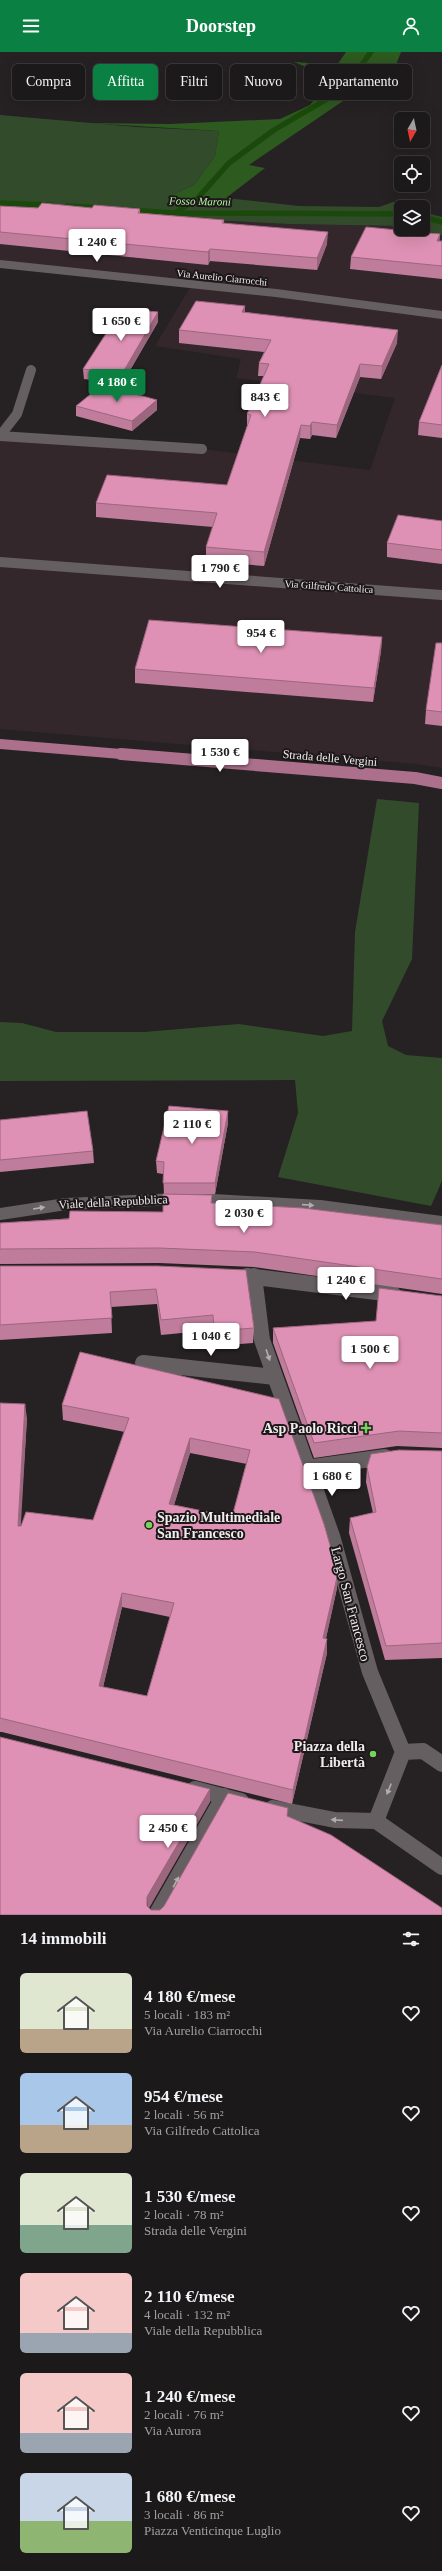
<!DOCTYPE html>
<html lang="it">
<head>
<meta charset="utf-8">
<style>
  body { margin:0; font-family:"Times New Roman",serif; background:#292627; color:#f1f3f6; height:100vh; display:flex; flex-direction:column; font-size:15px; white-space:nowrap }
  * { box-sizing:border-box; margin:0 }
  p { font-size:13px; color:#a0a0a2 }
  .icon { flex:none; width:22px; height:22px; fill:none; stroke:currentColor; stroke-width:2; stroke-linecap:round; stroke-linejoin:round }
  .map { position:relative; height:1863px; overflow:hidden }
  .side { display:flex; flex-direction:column; background:#1c191a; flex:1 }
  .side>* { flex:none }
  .banner { position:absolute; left:12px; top:12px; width:418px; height:36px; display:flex; gap:8px }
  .needle { width:26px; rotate:189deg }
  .fabs { position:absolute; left:394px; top:60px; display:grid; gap:8px }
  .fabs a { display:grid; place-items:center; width:36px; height:36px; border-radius:6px; background:#1c191a; box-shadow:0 4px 16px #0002,0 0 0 1px #3a3839; font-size:20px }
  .price { position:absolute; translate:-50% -34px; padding:0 9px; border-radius:4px; background:#fff; color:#222; font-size:13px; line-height:26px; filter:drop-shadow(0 1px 2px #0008) }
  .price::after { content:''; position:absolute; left:50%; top:24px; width:12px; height:9px; margin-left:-6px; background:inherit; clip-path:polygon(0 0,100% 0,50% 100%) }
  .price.current { background:#0b8043; color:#fff }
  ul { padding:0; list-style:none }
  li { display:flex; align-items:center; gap:12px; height:100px; padding:0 20px }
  li span { display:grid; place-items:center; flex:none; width:112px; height:80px; border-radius:6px; color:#555 }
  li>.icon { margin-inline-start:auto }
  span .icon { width:48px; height:48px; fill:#fffc; stroke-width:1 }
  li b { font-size:17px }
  h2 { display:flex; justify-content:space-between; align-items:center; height:48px; padding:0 20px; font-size:17px }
  .pill { padding:0 14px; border-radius:6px; background:#1c191a; box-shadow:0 4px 16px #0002,0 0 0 1px #3a3839; font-size:14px; line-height:36px }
  .pill.current { background:#0b8043; color:#fff }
  header { display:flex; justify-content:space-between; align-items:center; height:52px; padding:0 20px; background:#0b8043; color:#fff; font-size:18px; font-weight:700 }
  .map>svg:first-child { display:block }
  .built { fill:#33272c }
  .green { fill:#324c2b }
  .forest { fill:#2d5a1f }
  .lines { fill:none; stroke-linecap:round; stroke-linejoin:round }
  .stream { stroke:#1b490b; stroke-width:5.5 }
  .minor-far3 { stroke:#665f62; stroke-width:8 }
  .minor-far2 { stroke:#665f62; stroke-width:10 }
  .minor-far1 { stroke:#665f62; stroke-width:12 }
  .minor { stroke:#665f62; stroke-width:16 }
  .major-far1 { stroke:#ac708c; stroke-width:10 }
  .major { stroke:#ac708c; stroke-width:12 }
  .wall { fill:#bf7d9b; fill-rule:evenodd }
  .shaded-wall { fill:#9b667e }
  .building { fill:#de91b4; stroke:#9b667e; fill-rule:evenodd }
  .oneway { fill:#b2adae }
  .poi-dot { fill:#76d25a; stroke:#1d1719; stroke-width:1.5 }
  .labels { text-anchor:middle; stroke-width:4; stroke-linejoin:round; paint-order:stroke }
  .far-street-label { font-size:10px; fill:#f0eced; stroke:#1d1719 }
  .far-water-label { font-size:11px; font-style:italic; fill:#b2f59f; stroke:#1d1719 }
  .street-label { font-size:12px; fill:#f0eced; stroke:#1d1719 }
  .near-poi-label { font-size:14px; font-weight:bold; fill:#f0eced; stroke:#1d1719; text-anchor:end }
  .near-street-label { font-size:14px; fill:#f0eced; stroke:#1d1719 }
</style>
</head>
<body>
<header><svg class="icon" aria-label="menu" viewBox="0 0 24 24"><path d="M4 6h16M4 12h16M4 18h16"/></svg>Doorstep<svg class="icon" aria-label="person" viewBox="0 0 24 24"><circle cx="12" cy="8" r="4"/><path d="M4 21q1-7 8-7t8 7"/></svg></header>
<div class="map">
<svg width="442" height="1863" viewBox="0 0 442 1863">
  <rect width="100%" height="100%" fill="#262123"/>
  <path class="built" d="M0,157l289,15 112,2v3h18l23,6v533l-26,-4 -416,-35v-293l202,13 168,21 25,-72 -159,-20 5,-19 -86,-13 37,-62 -192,-20z"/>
  <path class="green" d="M0,63l136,12 83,4 -4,25 -21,29 -22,10 -1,10 32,-1 23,-6 73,8 80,1 14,-5 35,5 -5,4v-4h-22v19l-112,-2 -289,-15z
    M423,160l19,5v18l-23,-6h4z
    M377,747l42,4 -7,156 -30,62 6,25 18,9 36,3v123l-11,25 -153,-29 20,-64 -3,-33 -295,1v-59l22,1 34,9h88l95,-8 84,12 29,-5 3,-99z"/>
  <path class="forest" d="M346,0h55l-5,13 -147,100 16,3 -39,30 -23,6 -32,1 1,-10 22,-10 21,-29 4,-25 -132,-8 83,1 110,-5 30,-14 14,-17 1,-13 -31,-13 43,3z"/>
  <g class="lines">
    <path class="stream" d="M0,151l52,2
      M67,154l37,2
      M129,158l45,3 227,1
      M175,161l22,-14 32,-36 45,-33 70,-41 27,-37
      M423,165l19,5"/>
    <path class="minor-far3" d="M0,212l276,29 166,22"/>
    <path class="minor-far2" d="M0,384l202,13
      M0,384l17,-22 14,-44
      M0,510l442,33"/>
    <path class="minor-far1" d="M196,1147l124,7 122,16
      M0,1162l66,-10 112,-5"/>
    <path class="minor" d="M247,1224l146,18
      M254,1224l8,64 70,196 38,136 33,80 -27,69 66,46
      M143,1311l132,14
      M306,1416l79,-11
      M403,1700l20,-1 19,13
      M195,1737l46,12
      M273,1756l62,12 41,1
      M156,1863l68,-119"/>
    <path class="major-far1" d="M0,692l133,11"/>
    <path class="major" d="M121,702l294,24 27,5"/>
  </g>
  <path class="wall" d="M0,154l38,2h54l48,1v4l84,7v3l103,21 -10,26 -107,-9 -2,4 -208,-21z
    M440,182l-1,7h3v38l-92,-10 1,-12z
    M245,260l152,31 -16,36 -21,-2 -24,61 -24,-3 -2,4 -10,-1 -36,128 -58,-5v-14l7,-20 -117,-10v-14l131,-18 20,-58v-13l17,-38h-6l1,-13 5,-11 -85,-9v-13z
    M158,270l-36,62 -38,-5 -1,-10z
    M442,313v73l-24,-3 1,-13z
    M76,354l81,4 -25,21 -56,-15z
    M442,469v43l-55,-7v-14z
    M382,585l-1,14 -8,51 -238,-19v-14z
    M442,591v83l-17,-2 1,-14z
    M228,1059v12l-13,71h-51l-1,-20 -6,-1 -1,-12z
    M0,1068l93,31 1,12 -94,9z
    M212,1143v8l230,22v69l-188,-27 -95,-4 -159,1v-41l163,-11z
    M0,1214h158l96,62 -1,15 -38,3 -2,-16 -52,5 -4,-31 -46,3 1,26 -112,7z
    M442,1244v152l-45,-2 -83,12 -41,-115v-15l103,-7z
    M279,1347l58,189 -11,50 1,1v14l-35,151 -290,-72h-2v-329l27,15 -7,108 73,-6 32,-88 -62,-12 -1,-15zM190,1401l57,11 -15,53 -58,-12zM122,1555l48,10 -23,79 -44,-9z
    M442,1399v207l-57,2 -36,-127 1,-15 23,-5 -7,-31 1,-15z"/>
  <path class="shaded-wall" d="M328,180l-1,12 -10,26v-12z
    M440,182l-1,12 -2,-5z
    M210,197v12l-2,4v-13z
    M245,254v13l-3,-7z
    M158,260v10l-36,62v-10z
    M398,278l-1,13 -16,36 1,-13z
    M360,312v13l-24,61 1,-13z
    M157,348v10l-25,21v-10z
    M312,370v13l-2,4v-13z
    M301,373l-1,13 -36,128v-14z
    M382,585l-1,14 -8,51 1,-14z
    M228,1059v12l-13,71v-11z
    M25,1352l2,14 -7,122 -2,-14z
    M190,1386v15l-20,65 -1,-14z
    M338,1521l-1,15 -14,64v-14z
    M122,1541v14l-22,93 -1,-14z
    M327,1587v14l-35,151 1,-14z
    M210,1737v13l-62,108v5l-1,-18z"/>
  <path class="building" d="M42,151l50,5 2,-3 46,4 -2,4 86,7 -2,3 106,9 -11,26 -107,-9 -2,3 -208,-20v-26l38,2z
    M366,175l74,7 -3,7h5v25l-91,-9z
    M196,249l49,5 -3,6 156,18 -16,36 -22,-2 -23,61 -25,-3 -2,4 -9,-1 -37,127 -58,-5 11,-34 -121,-10 11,-28 120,10 24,-70 -4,-1 22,-50 -10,-1 12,-23 -92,-10z
    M122,257l36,3 -36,62 -39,-5z
    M442,313v60l-23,-3z
    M102,333l55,15 -25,21 -56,-15z
    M398,463l44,6v29l-55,-7z
    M149,568l233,17 -8,51 -239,-19z
    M436,591h6v69l-16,-2z
    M169,1054l59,5 -13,72h-52l1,-21 -8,-1z
    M87,1059l6,40 -93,9v-40z
    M163,1142l49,1 -1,8 92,5 139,17v54l-187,-27 -96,-4 -159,1v-26l69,-4 1,-8 93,1z
    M0,1214h158l88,4 8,58 -40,3 -1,-16 -52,5 -5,-31 -46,3 2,26 -112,7z
    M379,1236l63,8v137l-43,-2 -85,12 -41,-115 103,-7z
    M80,1300l199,47 45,125 14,49 -15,65 4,1 -34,151 -293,-72v-315l25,1 -7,122h3l5,-14 67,8 36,-102 -67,-13zM190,1386l60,12 -18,67 -63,-13zM122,1541l52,10 -27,93 -48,-10z
    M399,1398l43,1v192l-56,3 -36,-128 26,-6 -9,-45 4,-13z
    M0,1685l210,52 -63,108v9l4,4h9l4,-4 64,-113 60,15 -1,8 44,19 111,73v7h-442z"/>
  <defs><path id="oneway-solid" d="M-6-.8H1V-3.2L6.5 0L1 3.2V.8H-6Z"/></defs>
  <g class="oneway">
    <use href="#oneway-solid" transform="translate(308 1153) rotate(4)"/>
    <use href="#oneway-solid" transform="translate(39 1156) rotate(-9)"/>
    <use href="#oneway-solid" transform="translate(268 1303) rotate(71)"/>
    <use href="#oneway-solid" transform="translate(389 1737) rotate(112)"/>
    <use href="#oneway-solid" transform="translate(337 1768) rotate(-176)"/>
    <use href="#oneway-solid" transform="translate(176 1830) rotate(-61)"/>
  </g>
  <g class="poi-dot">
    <path d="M364 1370h4v4h4v4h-4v4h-4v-4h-4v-4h4z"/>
    <circle cx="149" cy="1473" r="4"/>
    <circle cx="373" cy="1702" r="4"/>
  </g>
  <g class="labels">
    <g class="far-street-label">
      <text transform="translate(222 225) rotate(6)" y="4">Via Aurelio Ciarrocchi</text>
      <text transform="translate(329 534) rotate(4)" y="4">Via Gilfredo Cattolica</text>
    </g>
    <g class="far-water-label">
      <text transform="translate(200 149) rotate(1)" y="4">Fosso Maroni</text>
    </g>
    <g class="street-label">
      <text transform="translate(330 706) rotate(5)" y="4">Strada delle Vergini</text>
      <text transform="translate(113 1150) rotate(-3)" y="4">Viale della Repubblica</text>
    </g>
    <g class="near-poi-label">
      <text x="357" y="1381">Asp Paolo Ricci</text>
      <text x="157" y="1470" text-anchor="start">Spazio Multimediale<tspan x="157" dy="16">San Francesco</tspan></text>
      <text x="365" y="1699">Piazza della<tspan x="365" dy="16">Libertà</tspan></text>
    </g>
    <g class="near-street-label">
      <text transform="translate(351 1552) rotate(75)" y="5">Largo San Francesco</text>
    </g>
  </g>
</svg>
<div class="fabs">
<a><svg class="needle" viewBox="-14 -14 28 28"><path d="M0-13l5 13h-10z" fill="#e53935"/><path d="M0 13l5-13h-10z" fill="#a0a0a2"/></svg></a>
<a><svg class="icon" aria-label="locate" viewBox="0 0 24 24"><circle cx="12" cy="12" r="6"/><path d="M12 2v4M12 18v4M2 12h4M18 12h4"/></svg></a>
<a><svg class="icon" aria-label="layers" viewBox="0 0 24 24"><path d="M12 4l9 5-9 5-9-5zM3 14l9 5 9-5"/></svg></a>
</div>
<b class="price" style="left:97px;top:211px">1 240 €</b>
<b class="price" style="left:121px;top:290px">1 650 €</b>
<b class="price current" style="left:117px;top:351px">4 180 €</b>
<b class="price" style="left:265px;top:366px">843 €</b>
<b class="price" style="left:220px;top:537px">1 790 €</b>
<b class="price" style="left:261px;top:602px">954 €</b>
<b class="price" style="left:220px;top:721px">1 530 €</b>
<b class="price" style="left:192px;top:1093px">2 110 €</b>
<b class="price" style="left:244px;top:1182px">2 030 €</b>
<b class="price" style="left:346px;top:1249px">1 240 €</b>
<b class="price" style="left:211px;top:1305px">1 040 €</b>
<b class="price" style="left:370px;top:1318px">1 500 €</b>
<b class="price" style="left:332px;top:1445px">1 680 €</b>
<b class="price" style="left:168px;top:1797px">2 450 €</b>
<div class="banner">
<a class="pill">Compra</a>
<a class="pill current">Affitta</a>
<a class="pill">Filtri</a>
<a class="pill">Nuovo</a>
<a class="pill">Appartamento</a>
</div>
</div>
<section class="side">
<h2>14 immobili<svg class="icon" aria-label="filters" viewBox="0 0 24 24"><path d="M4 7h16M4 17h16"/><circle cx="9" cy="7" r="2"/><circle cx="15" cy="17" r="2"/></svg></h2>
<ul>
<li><span style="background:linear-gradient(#dfe7d0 70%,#b9a48a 0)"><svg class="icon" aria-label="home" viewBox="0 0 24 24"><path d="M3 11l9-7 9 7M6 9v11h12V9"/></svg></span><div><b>4 180 €/mese</b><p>5 locali · 183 m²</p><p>Via Aurelio Ciarrocchi</p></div><svg class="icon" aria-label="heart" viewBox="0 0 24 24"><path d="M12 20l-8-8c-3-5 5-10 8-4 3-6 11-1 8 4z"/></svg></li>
<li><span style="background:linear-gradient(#a9c7e8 65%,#b9a48a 0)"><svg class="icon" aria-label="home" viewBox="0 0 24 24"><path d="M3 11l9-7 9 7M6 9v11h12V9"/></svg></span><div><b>954 €/mese</b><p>2 locali · 56 m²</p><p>Via Gilfredo Cattolica</p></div><svg class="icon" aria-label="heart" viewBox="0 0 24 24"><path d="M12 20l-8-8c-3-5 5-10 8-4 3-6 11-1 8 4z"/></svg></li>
<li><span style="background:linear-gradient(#dfe7d0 65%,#7fa58c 0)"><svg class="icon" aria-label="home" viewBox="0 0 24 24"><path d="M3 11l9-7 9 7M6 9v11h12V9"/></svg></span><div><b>1 530 €/mese</b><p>2 locali · 78 m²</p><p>Strada delle Vergini</p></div><svg class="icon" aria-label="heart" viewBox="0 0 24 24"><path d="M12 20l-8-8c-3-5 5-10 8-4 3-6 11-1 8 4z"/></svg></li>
<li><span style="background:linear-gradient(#f6c9c9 75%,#9aa5b1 0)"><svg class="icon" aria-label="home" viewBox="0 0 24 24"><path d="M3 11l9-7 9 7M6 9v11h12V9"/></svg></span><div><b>2 110 €/mese</b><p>4 locali · 132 m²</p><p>Viale della Repubblica</p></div><svg class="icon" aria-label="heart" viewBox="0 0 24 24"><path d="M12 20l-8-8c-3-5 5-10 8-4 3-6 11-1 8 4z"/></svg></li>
<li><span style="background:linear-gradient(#f6c9c9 75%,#9aa5b1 0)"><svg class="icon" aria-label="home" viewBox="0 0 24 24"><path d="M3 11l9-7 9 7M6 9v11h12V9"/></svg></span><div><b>1 240 €/mese</b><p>2 locali · 76 m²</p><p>Via Aurora</p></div><svg class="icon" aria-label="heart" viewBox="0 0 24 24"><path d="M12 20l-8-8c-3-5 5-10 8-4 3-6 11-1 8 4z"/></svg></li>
<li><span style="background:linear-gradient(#c9d6e8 60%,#8fb573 0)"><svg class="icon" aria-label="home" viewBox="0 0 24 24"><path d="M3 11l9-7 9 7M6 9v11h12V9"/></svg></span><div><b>1 680 €/mese</b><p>3 locali · 86 m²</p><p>Piazza Venticinque Luglio</p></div><svg class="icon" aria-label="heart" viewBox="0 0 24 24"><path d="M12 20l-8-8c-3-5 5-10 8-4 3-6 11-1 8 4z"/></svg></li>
</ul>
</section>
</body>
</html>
